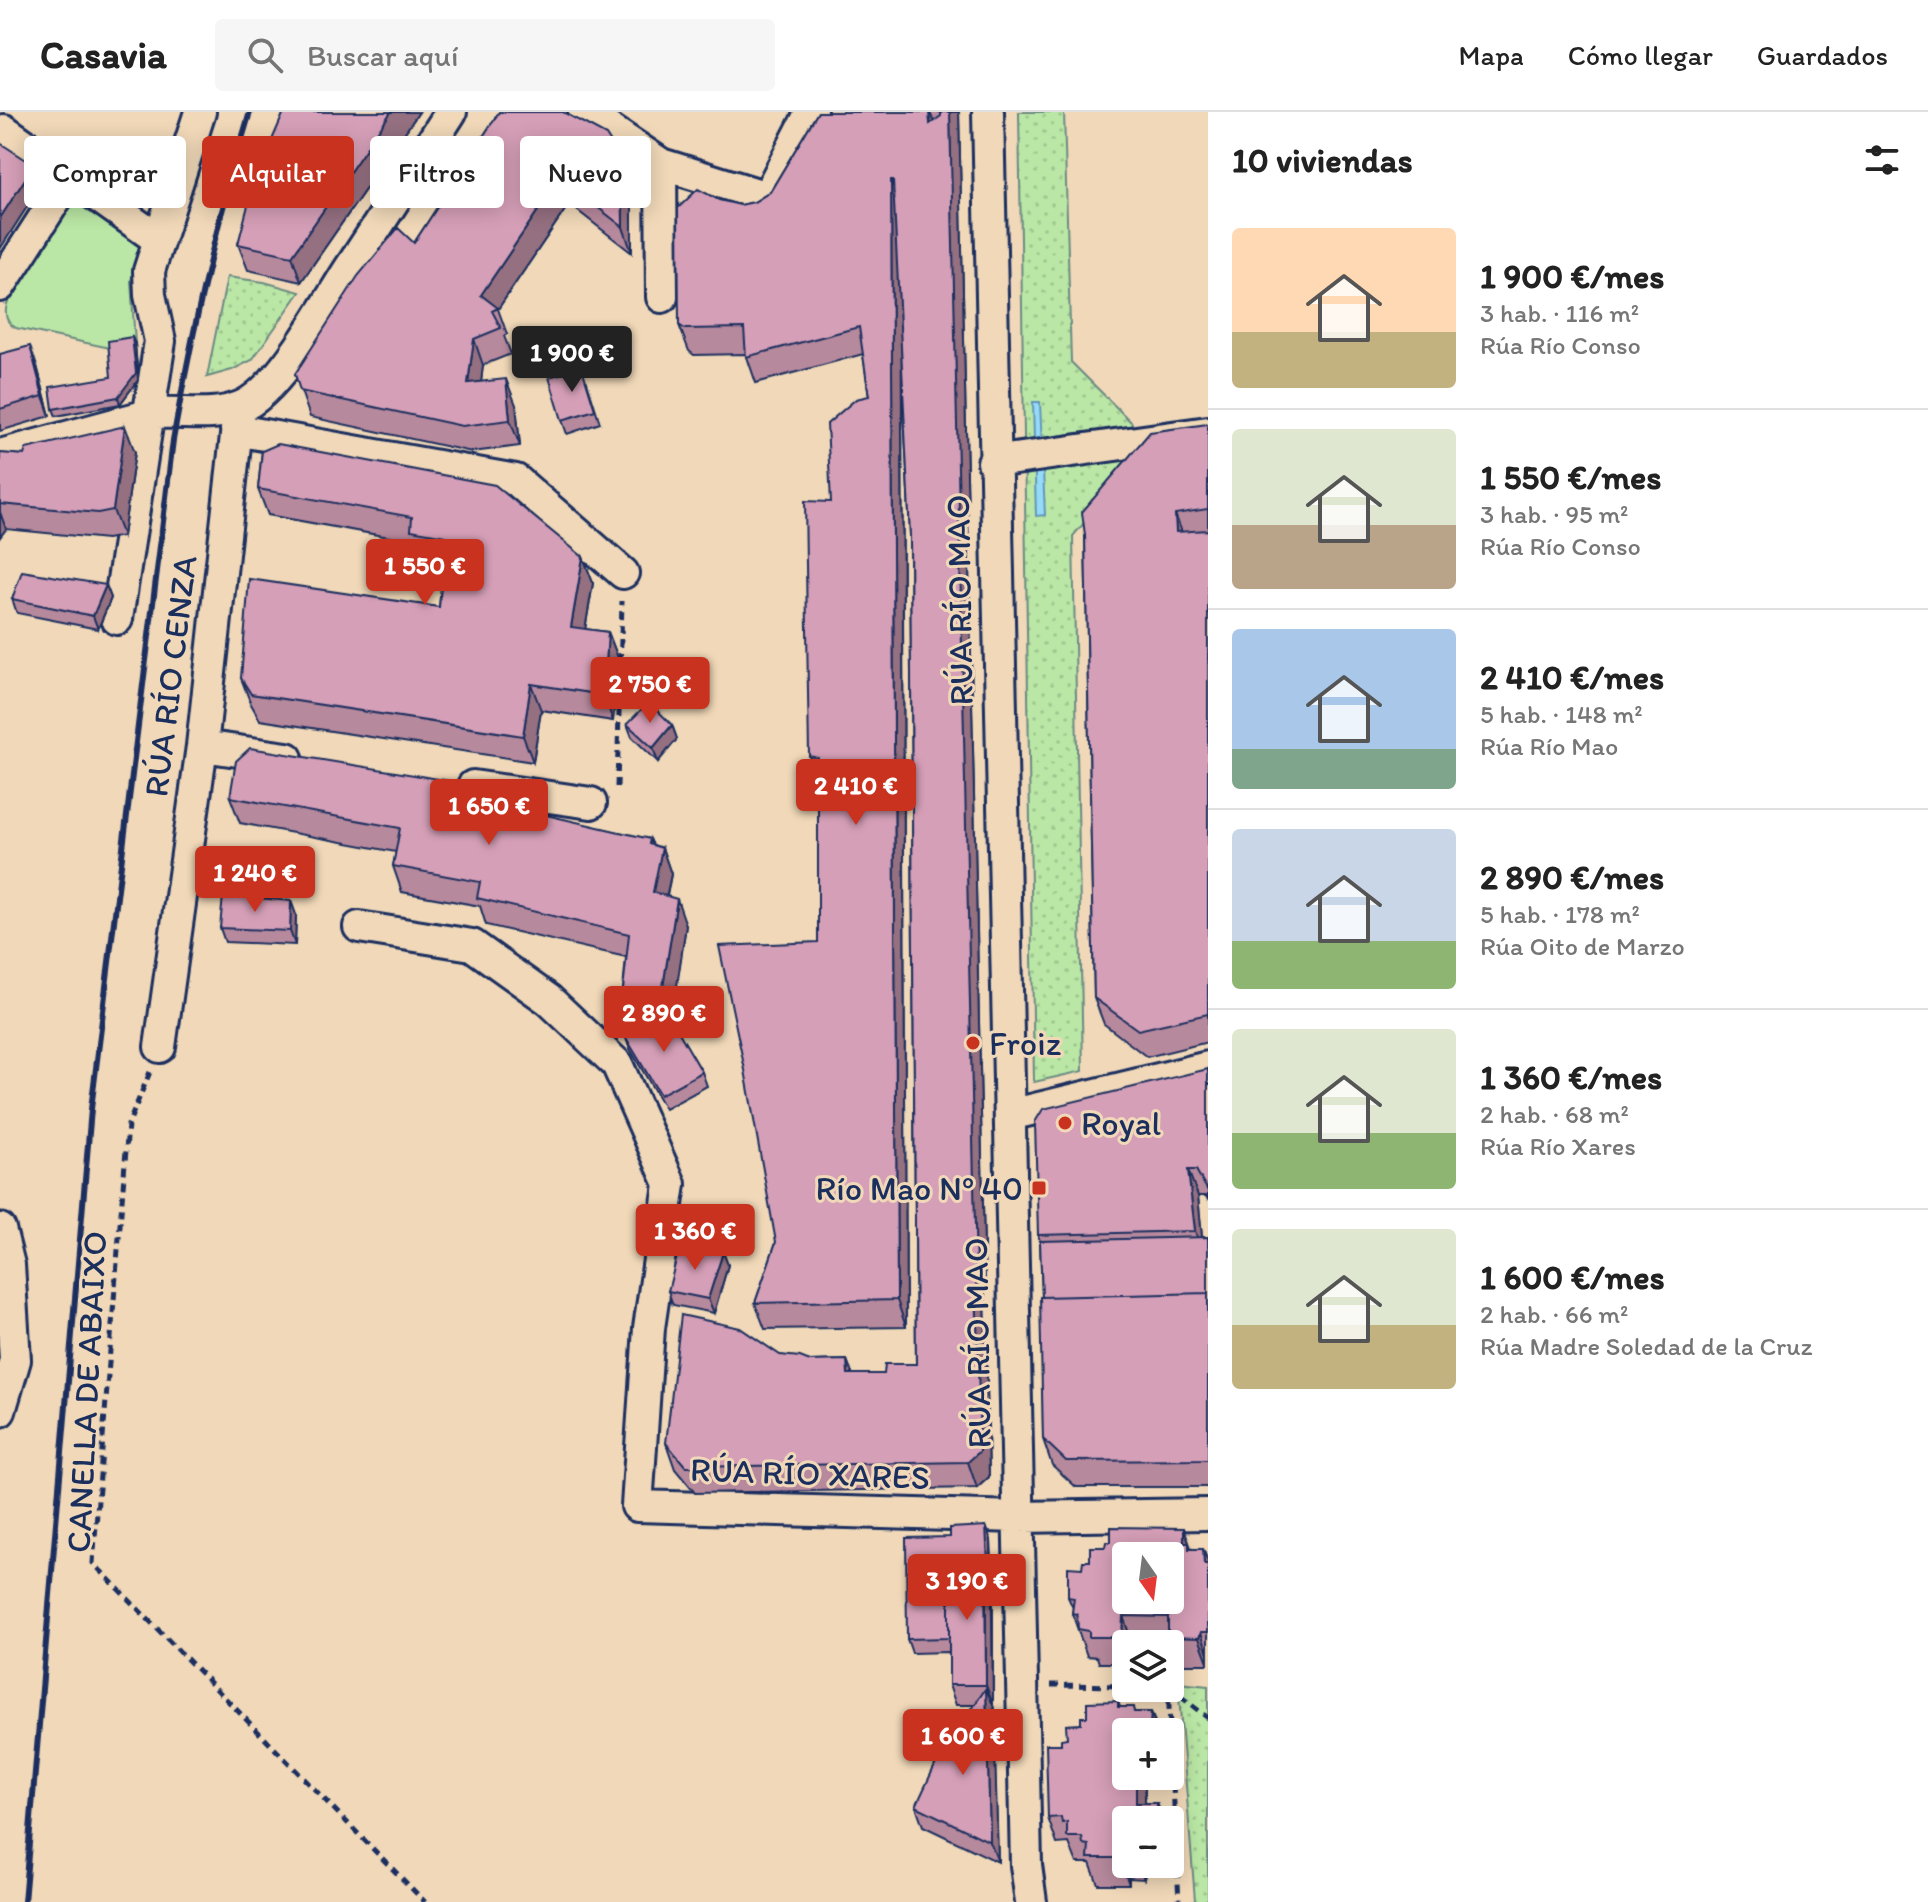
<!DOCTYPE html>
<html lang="es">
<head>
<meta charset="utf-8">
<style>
  body { margin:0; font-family:Itim,sans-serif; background:#f6f6f6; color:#222; height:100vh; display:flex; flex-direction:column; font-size:30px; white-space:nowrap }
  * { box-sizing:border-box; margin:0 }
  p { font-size:26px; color:#767676 }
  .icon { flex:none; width:44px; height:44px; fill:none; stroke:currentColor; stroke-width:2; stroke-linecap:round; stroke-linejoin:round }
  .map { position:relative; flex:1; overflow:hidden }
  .side { display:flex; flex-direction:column; background:#fff; width:720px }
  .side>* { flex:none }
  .top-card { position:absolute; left:24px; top:24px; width:760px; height:72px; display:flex; gap:16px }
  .needle { width:52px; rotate:166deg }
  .tools { position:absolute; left:1112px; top:1430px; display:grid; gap:16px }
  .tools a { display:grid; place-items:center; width:72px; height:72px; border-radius:8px; background:#fff; box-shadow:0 4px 20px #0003; font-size:40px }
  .price { position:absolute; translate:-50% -68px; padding:0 18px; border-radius:8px; background:#c8321e; color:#fff; font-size:26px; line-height:52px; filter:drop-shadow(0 2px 4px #0008) }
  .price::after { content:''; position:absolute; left:50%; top:48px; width:24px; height:18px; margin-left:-12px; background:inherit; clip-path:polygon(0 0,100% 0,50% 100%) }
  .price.current { background:#222; color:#fff }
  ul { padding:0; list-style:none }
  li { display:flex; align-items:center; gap:24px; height:200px; padding:0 24px }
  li+li { border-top:2px solid #e0e0e0 }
  li span { display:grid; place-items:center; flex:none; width:224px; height:160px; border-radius:8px; color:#555 }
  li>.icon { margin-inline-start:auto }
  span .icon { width:96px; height:96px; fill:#fffc; stroke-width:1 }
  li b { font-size:34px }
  h2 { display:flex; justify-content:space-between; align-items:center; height:96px; padding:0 24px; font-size:34px }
  .pill { padding:0 28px; border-radius:8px; background:#fff; box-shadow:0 4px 20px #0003; font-size:28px; line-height:72px }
  .pill.current { background:#c8321e; color:#fff }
  header { display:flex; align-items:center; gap:48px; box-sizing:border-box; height:112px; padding:0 40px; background:#fff; border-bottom:2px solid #e0e0e0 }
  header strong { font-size:38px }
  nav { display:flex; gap:44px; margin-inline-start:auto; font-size:28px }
  .search { width:560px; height:72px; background:#f6f6f6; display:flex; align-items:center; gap:20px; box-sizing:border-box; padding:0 28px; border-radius:8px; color:#767676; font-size:30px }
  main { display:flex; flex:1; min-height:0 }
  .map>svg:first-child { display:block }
  .grass { fill:#bae7a5; stroke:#6a8b82; stroke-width:2 }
  .park { fill:url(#park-dots); stroke:#6a8b82; stroke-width:2 }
  .water { fill:url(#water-ripples); stroke:#6496ba; stroke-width:2 }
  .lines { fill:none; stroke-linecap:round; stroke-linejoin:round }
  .minor-casing { stroke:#1b2f5e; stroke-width:36 }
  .path { stroke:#1b2f5e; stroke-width:5; stroke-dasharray:8 6; stroke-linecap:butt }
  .minor { stroke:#f0d8b8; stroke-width:30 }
  .rail { stroke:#1b2f5e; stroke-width:6 }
  .wall { fill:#b7899d; stroke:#1b2f5e; stroke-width:2 }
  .shaded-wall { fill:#956f80; stroke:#1b2f5e; stroke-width:2 }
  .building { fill:#d59fb7; stroke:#1b2f5e; stroke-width:2; fill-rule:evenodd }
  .poi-dot { fill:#c8321e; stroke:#f0d8b8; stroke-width:3 }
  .labels { text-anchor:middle; stroke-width:6; stroke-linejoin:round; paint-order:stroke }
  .street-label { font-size:34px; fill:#1b2f5e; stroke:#f0d8b8 }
  .poi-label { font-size:34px; fill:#1b2f5e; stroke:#f0d8b8; text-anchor:start }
</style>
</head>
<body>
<header>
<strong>Casavia</strong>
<div class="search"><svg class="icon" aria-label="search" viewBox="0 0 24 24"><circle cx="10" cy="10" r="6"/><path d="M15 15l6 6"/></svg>Buscar aquí</div>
<nav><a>Mapa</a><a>Cómo llegar</a><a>Guardados</a></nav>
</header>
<main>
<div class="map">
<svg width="1208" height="1790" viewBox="0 0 1208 1790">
  <defs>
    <pattern id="park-dots" width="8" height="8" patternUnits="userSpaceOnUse" patternTransform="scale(2)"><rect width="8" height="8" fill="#bae7a5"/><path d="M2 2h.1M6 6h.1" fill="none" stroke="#9fc690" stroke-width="1.8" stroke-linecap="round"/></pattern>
    <pattern id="water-ripples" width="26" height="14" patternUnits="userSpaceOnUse" patternTransform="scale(2)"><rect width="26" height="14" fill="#95daf7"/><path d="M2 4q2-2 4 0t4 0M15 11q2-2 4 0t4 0" fill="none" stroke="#80bbd6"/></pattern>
  </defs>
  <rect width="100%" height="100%" fill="#f0d8b8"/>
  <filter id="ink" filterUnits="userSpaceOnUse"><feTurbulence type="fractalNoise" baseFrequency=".0125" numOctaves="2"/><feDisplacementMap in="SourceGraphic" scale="16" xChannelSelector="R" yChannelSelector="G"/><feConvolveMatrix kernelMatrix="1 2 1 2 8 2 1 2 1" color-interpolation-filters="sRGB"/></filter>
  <g filter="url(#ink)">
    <path class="grass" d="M82,89l57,41 1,13 -9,25 4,64 -25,4 -94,-20c-10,-5 -12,-13 -9,-24l63,-97z"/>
    <path class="park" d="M1019,0h45l7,250 61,61 1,42 -60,71 10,535 -49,11z
      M227,165l37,5 36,10 -48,68 -20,10 -25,7z
      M1178,1571l30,3v216h-19l6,-2z"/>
    <path class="water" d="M1033,290h7l5,113 -9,1z"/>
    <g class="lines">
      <g class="minor-casing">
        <path id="minor" d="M584,0l77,52 106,33 44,-85
          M988,0c8,584 29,1168 38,1753l5,37
          M4,18l155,110
          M661,52l1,133
          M0,174l70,-109
          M236,318l280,50 107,93
          M0,343l155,-42c29,-2 57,5 85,-6 39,-15 85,-100 108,-136 35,-53 69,-106 103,-159
          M993,350l215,-30
          M117,507l43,-278 -10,-46 -1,-24 51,-159
          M202,634l85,12
          M473,674l118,17
          M359,815l113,18 77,55 68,64 53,120 -21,144 -12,178 382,11 189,-3
          M160,935l42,-301 37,-338
          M1010,1003l198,-48
          M0,1117l9,36 6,95 -15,51"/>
      </g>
      <path class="path" d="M617,675l5,-186
        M150,960l-22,53 -35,438 332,339
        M1051,1573l75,1
        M1168,1576l11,214
        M1170,1576l38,30
        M1207,1790l1,-2"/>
      <use href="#minor" class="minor"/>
      <path class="rail" d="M24,1790l67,-793 82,-669c20,-113 43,-218 77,-328"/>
    </g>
    <path class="wall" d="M284,0h135l-118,170 -53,-12 -10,-26z
      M499,0l133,74v67l-63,-49 -71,105 9,25 -3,2 7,18 -28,11 -2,17 35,23 4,41 -48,6 -162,-35 -15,-43 119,-131z
      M818,0h141l30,1365 -12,11 -282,5 -20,-24 -9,-26 114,-88 30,6 37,-1 5,14h32l32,-10 -6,-829 -8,-168 4,960 -141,2 -10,-26 21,-61 42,-300v-164l-9,-22 22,-254 38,-106 -6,-42 -107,29 -10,-29 -52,1 -5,-4 -10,-26 40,-125 21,5 14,-3 16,-10z
      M135,232l3,36 -18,24 -64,12 -3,-7 58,-32z
      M0,242l37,12 13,50 -50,15z
      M587,270l13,41 -33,11 -5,-14z
      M1208,312v618l-61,15 -43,-33 -10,-26 -9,-463z
      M262,339l321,106 10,26 -8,46 23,3 10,26 -5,63 -72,-11 -8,52 -273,-42 -9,-16 -10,-26 198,-71 5,-47 -23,-4 -5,-14 -148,-27 -10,-26z
      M135,340l-12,84 -16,3 -101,-10 -6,8v-84l24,2z
      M106,473l5,13 -13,31 -81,-16 -5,-14z
      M627,612l45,1 5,14 -19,23 -26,-25z
      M523,681l6,19 121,27 3,6 9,3 9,26 -4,22 19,29 -15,95 31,52 5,14 -42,23 -35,-60 -5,-13 31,-18 -24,-2 -9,-26 3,-33 -140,-32 -6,-19 -78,-14 -9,-26 3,-14 -156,-29 -10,-26z
      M291,789l5,14 -1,30 -70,-3 -5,-14z
      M1208,957v131l-2,-4h-8l4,41h6v250h-132l-24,-22 -9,-26 -1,-142 -2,-56 -2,-6z
      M723,1140l5,13 -14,48 -41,-8 -5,-14z
      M986,1414l5,14 2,38v127l5,157 -75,-36 -7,-20 58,-101h-18l-7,-20v-33l-37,1 -5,-14 43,-102z
      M1184,1416l7,21h12l5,13v102h-30l-8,-22h-38l-6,2v19h-27l-2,-6 -10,-1 -15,-43 1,-5 -5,-11 14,-29 23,-21z
      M1118,1589l2,6 15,5h16l8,20h-33v44h40v7l-21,1v19h12l6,17h-37v44h35v10l-16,-1 -1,6 -15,-1v6h-31l-8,-21h-13l-8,-20 -12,1 -9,-26 13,-74 26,-27z"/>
    <path class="shaded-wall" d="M391,0h28l-118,170 -9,-26z
      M929,0h1l8,22 -8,-10z
      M950,0h9l30,1365 -12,11 -9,-26z
      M622,48l10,26v67l-9,-26z
      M34,53l7,20 -41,64v-31z
      M560,66l9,26 -71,105 -17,-14z
      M891,68l10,26 5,1121 -9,-27z
      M132,225l3,7 3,36 -18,24 -2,-7z
      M474,227l9,26 -5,44 -10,-26z
      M30,234l7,20 13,50 -7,-20z
      M506,267l10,26 4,41 -10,-26z
      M125,314l10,26 -12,84 -10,-26z
      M0,400l6,17 -6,8z
      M1175,402l10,26 -9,-8z
      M583,445l10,26 -12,70 -10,-26z
      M106,473l5,13 -13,31 -5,-13z
      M608,520l10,26 -5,63 -9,-26z
      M531,572l10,26 -8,52 -10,-26z
      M672,613l5,14 -19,23 -5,-14z
      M523,681l9,26 -12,-10z
      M650,727l9,23 3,-14 9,26 -9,44 -9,-26 -4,-48z
      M677,787l9,26 -14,95 -10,-27z
      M291,789l5,14 -1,30 -5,-14z
      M1188,1058l10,26 6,61 -9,-26z
      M723,1140l5,13 -14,48 -6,-14z
      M847,1248l10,26 -9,-12z
      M986,1414l5,14 2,165 -7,-20z
      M1184,1416l9,26 -9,-11z
      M1203,1437l5,13v14l-4,-12z
      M1123,1504l9,26v2h-6v4l-4,-11z
      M1201,1520l7,21v9l-9,-24z
      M986,1576l8,20 4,154 -8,-20z
      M1151,1600l5,16v-3l3,7h-6l-3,-7z
      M1136,1664h6l3,8v36l-9,-17z
      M1157,1691l6,17h-6z
      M1120,1740l9,26v6l-10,-26z
      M1138,1752h4l3,9 -1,6z"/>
    <path class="building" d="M284,0h107l-99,144 -54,-12 16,-62z
      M499,0h64l43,23 16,25 1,67 -63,-49 -79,117 17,13 -6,3 9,17 -27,11 -6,44 38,-4 4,41 -48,6 -162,-35 -5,-17 63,-98 40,-48 16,15z
      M818,0h111l1,12 11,-8v-4h9l30,1339 -12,11 -282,5 -20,-24 15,-128 59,13 40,27 20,2 10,4 37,-1 1,14h36l1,-10h31l-6,-829 -17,-355h-2l6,1120 -142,3 21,-61 -31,-172 -26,-124 99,-4v-184l-9,-2 -4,-255 26,1 -4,-78 29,-25 13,-3 -10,-69 -113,30 -2,-29 -59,1 -6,-4 -1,-117 20,-19 21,11 21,5 14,-3 16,-10z
      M0,31l34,22 -34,53z
      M132,225l4,36 -18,24 -65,12 -3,-22 61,-10 -3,-36z
      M30,234l13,50 -43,13v-55z
      M582,256l13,42 -33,10 -13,-43z
      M1208,312v85l-33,5 1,18 32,-2v484l-70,16 -44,-32 -9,-463 -3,-23 68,-80z
      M125,314l-12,84 -15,3 -98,-9v-51l24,2 2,-6z
      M278,332l217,41 88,72 -12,70 37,5 -4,63 -73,-11 -8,52 -272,-42 -10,-16 8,-99 190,28 7,-71 -35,-6 1,-13 -154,-28 4,-38z
      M22,459l84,14 -13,31 -81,-17z
      M649,590l23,23 -19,23 -26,-24z
      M250,636l273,45 -3,16 130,30 -1,5 13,4 -9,44 24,7 -15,94 -39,-3 6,-56 -152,-36 3,-16 -87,-16 7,-38 -170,-31 6,-36z
      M223,783l68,6 -1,30 -70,-3z
      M667,900l35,60 -42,23 -35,-59z
      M1208,957v122l-12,-21h-8l7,61 -157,4 -3,-113 8,-13z
      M1208,1125v56l-166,4 -2,-56z
      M680,1133l43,7 -15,47 -40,-8z
      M1208,1181v167l-142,1 -23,-22 -3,-142z
      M986,1414l2,38 -3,-6h-36v80l-42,1 -1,-101 44,-1v-9z
      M1111,1415l73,1v15h5v6h14l1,15h4v68h-7l-2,6 -31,-1v-20l-45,-1 -1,21h-33v-6l-11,-2 -1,-15 -5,-1 2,-15 -6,-1v-30l14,1 1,-7h7v-14h15l1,-5h5zM1126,1444h44v44h-44z
      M949,1446h36l1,127h-37z
      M986,1576l4,154 -74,-36 21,-45z
      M1118,1589v6h15l1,5h17l-1,13h6v7h-30v44h10v27h21v17h-31v32h-6l-1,6h-31l1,-13 -6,-1 -1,-7h-15v-15l-5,1 -1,-6 -13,1 -2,-74h15v-5l6,-1 -1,-13 15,-1v-7h6v-15z"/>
  </g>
  <g class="poi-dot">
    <circle cx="973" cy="931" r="8"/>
    <circle cx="1065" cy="1011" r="8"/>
    <rect x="1031" y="1068" width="16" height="16" rx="4"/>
  </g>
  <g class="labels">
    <g class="street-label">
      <text transform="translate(959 488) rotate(-91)" y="12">RÚA RÍO MAO</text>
      <text transform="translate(170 564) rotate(-83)" y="12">RÚA RÍO CENZA</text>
      <text transform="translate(977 1231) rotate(-91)" y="12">RÚA RÍO MAO</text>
      <text transform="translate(86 1280) rotate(-87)" y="12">CANELLA DE ABAIXO</text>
      <text transform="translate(810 1361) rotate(2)" y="12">RÚA RÍO XARES</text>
    </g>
    <g class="poi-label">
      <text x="989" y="943">Froiz</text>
      <text x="1081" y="1023">Royal</text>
      <text x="1023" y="1088" text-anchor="end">Río Mao Nº 40</text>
    </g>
  </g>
</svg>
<div class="tools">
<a><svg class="needle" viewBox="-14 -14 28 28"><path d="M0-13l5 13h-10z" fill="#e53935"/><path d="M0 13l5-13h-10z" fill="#767676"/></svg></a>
<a><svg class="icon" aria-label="layers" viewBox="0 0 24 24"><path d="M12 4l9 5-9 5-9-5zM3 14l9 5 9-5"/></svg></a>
<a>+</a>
<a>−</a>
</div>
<b class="price current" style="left:572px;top:282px">1 900 €</b>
<b class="price" style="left:425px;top:495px">1 550 €</b>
<b class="price" style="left:650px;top:613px">2 750 €</b>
<b class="price" style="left:856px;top:715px">2 410 €</b>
<b class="price" style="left:489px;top:735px">1 650 €</b>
<b class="price" style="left:255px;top:802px">1 240 €</b>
<b class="price" style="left:664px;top:942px">2 890 €</b>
<b class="price" style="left:695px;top:1160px">1 360 €</b>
<b class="price" style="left:967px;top:1510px">3 190 €</b>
<b class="price" style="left:963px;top:1665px">1 600 €</b>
<div class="top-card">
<a class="pill">Comprar</a>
<a class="pill current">Alquilar</a>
<a class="pill">Filtros</a>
<a class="pill">Nuevo</a>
</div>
</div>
<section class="side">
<h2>10 viviendas<svg class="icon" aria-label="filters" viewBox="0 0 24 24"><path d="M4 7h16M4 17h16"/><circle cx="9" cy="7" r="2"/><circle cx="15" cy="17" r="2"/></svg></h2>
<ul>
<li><span style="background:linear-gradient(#ffd9b3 65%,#c2b280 0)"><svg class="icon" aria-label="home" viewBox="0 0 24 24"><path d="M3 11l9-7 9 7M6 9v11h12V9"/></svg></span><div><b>1 900 €/mes</b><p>3 hab. · 116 m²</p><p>Rúa Río Conso</p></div></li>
<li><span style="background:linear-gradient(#dfe7d0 60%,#b9a48a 0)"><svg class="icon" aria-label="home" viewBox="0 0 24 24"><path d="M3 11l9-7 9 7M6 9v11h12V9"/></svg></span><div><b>1 550 €/mes</b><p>3 hab. · 95 m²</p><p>Rúa Río Conso</p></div></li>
<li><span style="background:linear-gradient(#a9c7e8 75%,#7fa58c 0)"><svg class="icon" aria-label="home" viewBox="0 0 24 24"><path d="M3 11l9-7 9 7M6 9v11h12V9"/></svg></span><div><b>2 410 €/mes</b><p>5 hab. · 148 m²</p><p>Rúa Río Mao</p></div></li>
<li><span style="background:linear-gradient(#c9d6e8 70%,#8fb573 0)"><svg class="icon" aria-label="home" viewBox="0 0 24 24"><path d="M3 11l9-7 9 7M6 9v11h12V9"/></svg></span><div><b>2 890 €/mes</b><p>5 hab. · 178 m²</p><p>Rúa Oito de Marzo</p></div></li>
<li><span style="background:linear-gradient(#dfe7d0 65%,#8fb573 0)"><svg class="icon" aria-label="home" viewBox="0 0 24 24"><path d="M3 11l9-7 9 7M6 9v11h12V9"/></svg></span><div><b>1 360 €/mes</b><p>2 hab. · 68 m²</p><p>Rúa Río Xares</p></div></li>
<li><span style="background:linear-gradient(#dfe7d0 60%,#c2b280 0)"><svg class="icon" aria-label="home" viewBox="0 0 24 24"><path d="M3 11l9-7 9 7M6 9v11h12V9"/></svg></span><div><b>1 600 €/mes</b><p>2 hab. · 66 m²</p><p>Rúa Madre Soledad de la Cruz</p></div></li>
</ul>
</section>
</main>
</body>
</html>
